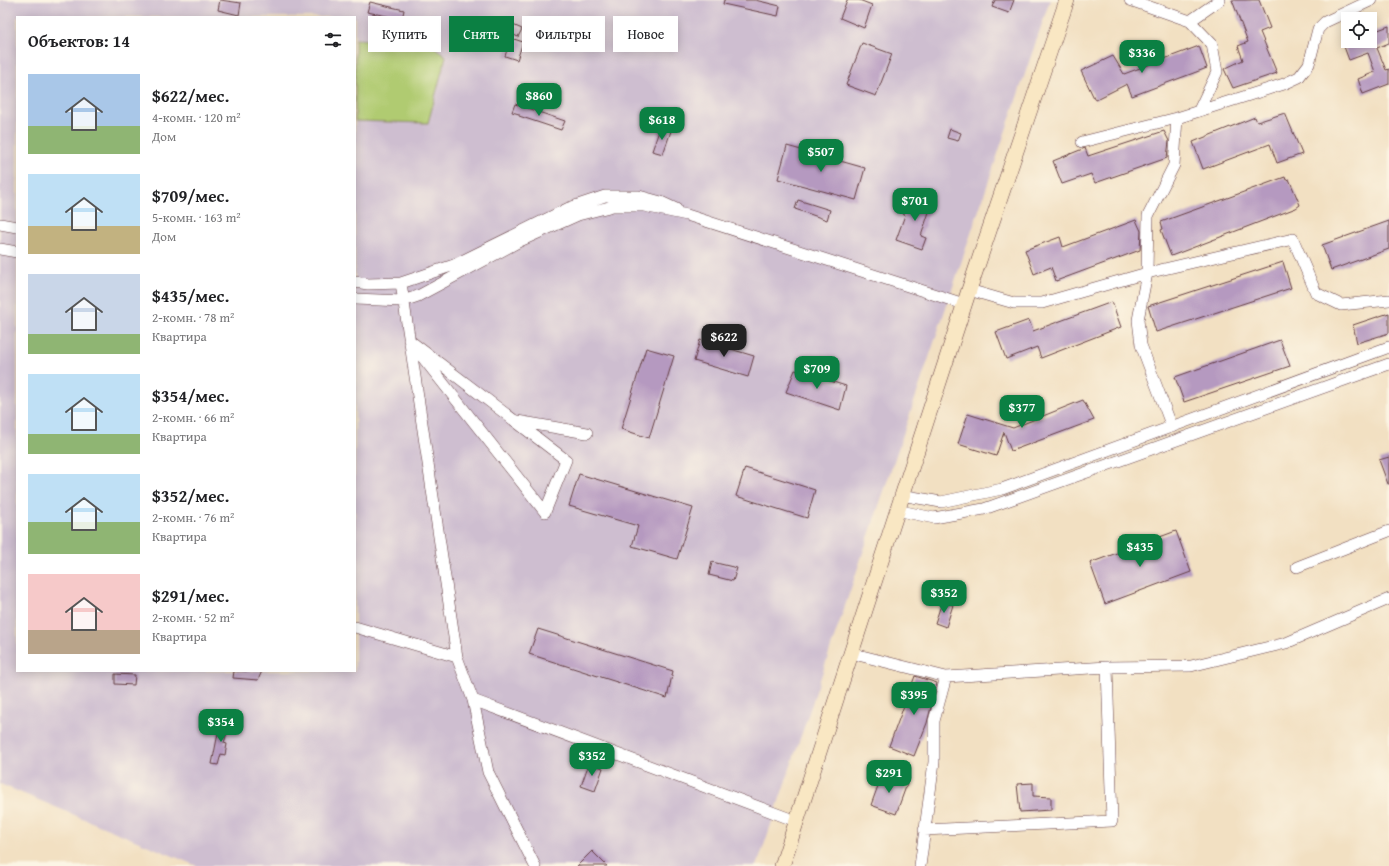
<!DOCTYPE html>
<html lang="ru">
<head>
<meta charset="utf-8">
<style>
  body { margin:0; font-family:"Gentium Book Plus",serif; background:#f6f6f6; color:#202124; height:100vh; display:flex; flex-direction:column; font-size:15px; white-space:nowrap }
  * { box-sizing:border-box; margin:0 }
  p { font-size:13px; color:#757577 }
  .icon { flex:none; width:22px; height:22px; fill:none; stroke:currentColor; stroke-width:2; stroke-linecap:round; stroke-linejoin:round }
  .map { position:relative; flex:1; overflow:hidden }
  .panel { position:absolute; left:16px; top:16px; width:340px; height:656px; display:flex; flex-direction:column; background:#fff; border-radius:0px; box-shadow:0 2px 10px #0003 }
  .panel>* { flex:none }
  .banner { position:absolute; left:368px; top:16px; width:380px; height:36px; display:flex; gap:8px }
  .fabs { position:absolute; left:1341px; top:12px; display:grid; gap:8px }
  .fabs a { display:grid; place-items:center; width:36px; height:36px; border-radius:0px; background:#fff; box-shadow:0 2px 10px #0003; font-size:20px }
  .price { position:absolute; translate:-50% -34px; padding:0 9px; border-radius:8px; background:#0b8043; color:#fff; font-size:13px; line-height:26px; filter:drop-shadow(0 1px 2px #0008) }
  .price::after { content:''; position:absolute; left:50%; top:24px; width:12px; height:9px; margin-left:-6px; background:inherit; clip-path:polygon(0 0,100% 0,50% 100%) }
  .price.on { background:#222; color:#fff }
  ul { padding:0; list-style:none }
  li { display:flex; align-items:center; gap:12px; height:100px; padding:0 12px }
  li span { display:grid; place-items:center; flex:none; width:112px; height:80px; border-radius:0px; color:#555 }
  li>.icon { margin-inline-start:auto }
  span .icon { width:48px; height:48px; fill:#fffc; stroke-width:1 }
  li b { font-size:17px }
  h2 { display:flex; justify-content:space-between; align-items:center; height:48px; padding:0 12px; font-size:17px }
  .chip { padding:0 14px; border-radius:0px; background:#fff; box-shadow:0 2px 10px #0003; font-size:14px; line-height:36px }
  .chip.on { background:#0b8043; color:#fff }
  .map>svg:first-child { display:block }
  .industrial { fill:#cebed0; fill-rule:evenodd }
  .green { fill:#b0cb71; stroke:#7d754e }
  .building { fill:#b599c0 }
  .lines { fill:none; stroke-linecap:round; stroke-linejoin:round }
  .minor-casing { stroke:#633c42; stroke-width:12 }
  .secondary-casing { stroke:#633c42; stroke-width:16 }
  .minor { stroke:#fff; stroke-width:11 }
  .secondary { stroke:#f9e7c3; stroke-width:15 }
</style>
</head>
<body>
<div class="map">
<svg width="1389" height="866" viewBox="0 0 1389 866">
  <rect width="100%" height="100%" fill="#fcf5e5"/>
  <filter id="ink" filterUnits="userSpaceOnUse"><feTurbulence type="fractalNoise" baseFrequency=".025" numOctaves="2"/><feDisplacementMap in="SourceGraphic" scale="8" xChannelSelector="R" yChannelSelector="G"/><feConvolveMatrix kernelMatrix="1 2 1 2 8 2 1 2 1" color-interpolation-filters="sRGB"/></filter>
  <filter id="wash" filterUnits="userSpaceOnUse"><feTurbulence type="fractalNoise" baseFrequency=".012" numOctaves="4" result="noise"/><feDisplacementMap in="SourceGraphic" scale="16" xChannelSelector="R" yChannelSelector="G"/><feGaussianBlur stdDeviation="0.9" result="paint"/><feColorMatrix in="noise" values="0 0 0 0 0 0 0 0 0 0 0 0 0 0 0 0 0 1.4 0 .05"/><feComposite in="paint" operator="in"/></filter>
  <g filter="url(#wash)">
    <rect width="100%" height="100%" fill="#f2e0c2"/>
    <path class="industrial" d="M0,0h1050l-293,866h-560l-197,-82zM17,17h338v654h-338z"/>
    <path class="green" d="M355,39l75,5 16,12 -18,67 -73,-2z"/>
    <g id="blocks">
      <path class="building" d="M220,0l21,3 -2,12 -21,-5z
        M724,0h31l25,6 -2,10 -55,-12z
        M847,0h12l13,5 -8,23 -24,-10z
        M995,0h19l-5,13 -17,-6z
        M1232,0h27l11,28 -10,4 17,41 -44,15 -9,-19 19,-9 -5,-14 10,-4z
        M370,2l34,8 -2,9 -35,-7z
        M513,25l9,4 -4,8 -8,-4z
        M1389,26v17l-12,5 9,22 3,-1v15l-26,10 -5,-15 17,-7 -7,-19 -19,7 -6,-16 7,-3h20v-8z
        M511,38l12,4 -6,18 -12,-4z
        M862,43l30,11 -16,42 -30,-11z
        M1199,46l8,22 -75,28 -5,-12 -32,16 -14,-29 32,-15 11,18z
        M515,104l50,17 -4,9 -42,-14v-2l-7,-2z
        M1285,113l17,41 -25,9 -7,-19 -67,25 -10,-27 62,-25 2,5z
        M660,128l11,3 -8,23 -11,-3z
        M950,129l11,4 -3,8 -11,-3z
        M1164,131l5,10 -2,17 -72,25 -4,-9 -29,10 -9,-23 32,-13 3,8z
        M787,146l78,22 -9,32 -78,-21z
        M1285,177l1,3 3,-1 11,26 -4,3 -125,48 -10,-26 2,-1 -2,-7z
        M915,194l18,6 -12,36 5,2 -4,11 -26,-9 9,-25 -2,-1 5,-14 4,2z
        M798,200l32,10 -3,10 -32,-11z
        M1136,220l5,11 -1,19 -84,31 -5,-14 -17,7 -9,-24 35,-13 3,10z
        M1389,221v28l-58,21 -9,-25z
        M1283,262l8,26 -135,44 -8,-26z
        M1112,302l9,25 -80,31 -4,-11 -31,12 -10,-27 33,-12 4,11z
        M1389,313v20l-32,10 -4,-18z
        M700,340l54,16 -6,21 -54,-16z
        M1280,340l10,26 -106,36 -9,-25z
        M646,348l28,8 -25,82 -28,-9z
        M795,370l51,16 -6,24 -54,-18z
        M1083,400l11,20 -83,31 -7,-19 -8,24 -38,-12 10,-30 45,14z
        M1389,457v27h-1l-9,-24z
        M745,468l70,22 -8,28 -71,-22z
        M579,474l114,34 -16,51 -45,-13 6,-20 -69,-20z
        M1176,531l15,41 -86,32 -15,-41z
        M712,562l25,6 -4,13 -24,-6z
        M942,602l11,3 -7,22 -11,-4z
        M538,629l135,42 -6,27 -138,-44z
        M234,671h28l-4,9 -25,-2z
        M115,674l20,1 -1,10 -19,-1z
        M915,676l22,7 -10,40 -13,33 -25,-10z
        M230,722l-6,21 3,1 -2,11 -4,-1 -3,11 -6,-1 8,-41z
        M589,763l14,5 -8,23 -14,-5z
        M882,775l25,9 -11,30 -25,-9z
        M1033,783v13l18,1v13l-31,2 -3,-28z
        M592,851l15,15h-30z"/>
    </g>
  </g>
  <g filter="url(#ink)">
    <use href="#blocks" fill-opacity="0" stroke="#633c42" stroke-width="1"/>
    <g class="lines">
      <g class="minor-casing">
        <path id="minor" d="M1130,0l60,21 22,23 5,28 -18,38
          M1190,21l30,-21
          M1082,142l95,-24 107,-34 15,-7 10,-13 9,-35 7,-7 47,-22
          M0,224l17,3
          M0,249l17,3
          M355,282l13,2 33,-1 53,-18 115,-57 36,-12h34l22,6 15,7
          M401,283l56,374 16,43 15,72 47,94
          M969,290l45,13h28l105,-30 146,-34 23,54 25,12 48,-5
          M355,299l48,2 15,-5 102,-55 58,-26 35,-9h31l43,9 277,89
          M409,340l157,120 -21,52z
          M517,421l70,12
          M1172,427l-31,-82 -3,-25 9,-47 1,-57 26,-51 3,-47
          M901,495l40,7 61,-13 387,-142
          M896,510l38,8 50,-9 405,-145
          M1297,567l92,-36
          M355,627l102,30
          M850,653l96,24 -12,44v41l-14,104
          M1107,667l84,-1 95,-23 103,-44
          M473,700l323,121
          M924,830l188,-9 -5,-154 -161,10"/>
      </g>
      <g class="secondary-casing">
        <path id="secondary" d="M782,866l187,-576 98,-290"/>
      </g>
      <use href="#minor" class="minor"/>
      <use href="#secondary" class="secondary"/>
    </g>
  </g>
</svg>
<div class="fabs">
<a><svg class="icon" aria-label="locate" viewBox="0 0 24 24"><circle cx="12" cy="12" r="6"/><path d="M12 2v4M12 18v4M2 12h4M18 12h4"/></svg></a>
</div>
<b class="price" style="left:1142px;top:74px">$336</b>
<b class="price" style="left:539px;top:117px">$860</b>
<b class="price" style="left:662px;top:141px">$618</b>
<b class="price" style="left:821px;top:173px">$507</b>
<b class="price" style="left:915px;top:222px">$701</b>
<b class="price on" style="left:724px;top:358px">$622</b>
<b class="price" style="left:817px;top:390px">$709</b>
<b class="price" style="left:1022px;top:429px">$377</b>
<b class="price" style="left:1140px;top:568px">$435</b>
<b class="price" style="left:944px;top:614px">$352</b>
<b class="price" style="left:914px;top:716px">$395</b>
<b class="price" style="left:221px;top:743px">$354</b>
<b class="price" style="left:592px;top:777px">$352</b>
<b class="price" style="left:889px;top:794px">$291</b>
<div class="banner">
<a class="chip">Купить</a>
<a class="chip on">Снять</a>
<a class="chip">Фильтры</a>
<a class="chip">Новое</a>
</div>
<section class="panel">
<h2>Объектов: 14<svg class="icon" aria-label="filters" viewBox="0 0 24 24"><path d="M4 7h16M4 17h16"/><circle cx="9" cy="7" r="2"/><circle cx="15" cy="17" r="2"/></svg></h2>
<ul>
<li><span style="background:linear-gradient(#a9c7e8 65%,#8fb573 0)"><svg class="icon" aria-label="home" viewBox="0 0 24 24"><path d="M3 11l9-7 9 7M6 9v11h12V9"/></svg></span><div><b>$622/мес.</b><p>4-комн. · 120 m²</p><p>Дом</p></div></li>
<li><span style="background:linear-gradient(#bfe0f5 65%,#c2b280 0)"><svg class="icon" aria-label="home" viewBox="0 0 24 24"><path d="M3 11l9-7 9 7M6 9v11h12V9"/></svg></span><div><b>$709/мес.</b><p>5-комн. · 163 m²</p><p>Дом</p></div></li>
<li><span style="background:linear-gradient(#c9d6e8 75%,#8fb573 0)"><svg class="icon" aria-label="home" viewBox="0 0 24 24"><path d="M3 11l9-7 9 7M6 9v11h12V9"/></svg></span><div><b>$435/мес.</b><p>2-комн. · 78 m²</p><p>Квартира</p></div></li>
<li><span style="background:linear-gradient(#bfe0f5 75%,#8fb573 0)"><svg class="icon" aria-label="home" viewBox="0 0 24 24"><path d="M3 11l9-7 9 7M6 9v11h12V9"/></svg></span><div><b>$354/мес.</b><p>2-комн. · 66 m²</p><p>Квартира</p></div></li>
<li><span style="background:linear-gradient(#bfe0f5 60%,#8fb573 0)"><svg class="icon" aria-label="home" viewBox="0 0 24 24"><path d="M3 11l9-7 9 7M6 9v11h12V9"/></svg></span><div><b>$352/мес.</b><p>2-комн. · 76 m²</p><p>Квартира</p></div></li>
<li><span style="background:linear-gradient(#f6c9c9 70%,#b9a48a 0)"><svg class="icon" aria-label="home" viewBox="0 0 24 24"><path d="M3 11l9-7 9 7M6 9v11h12V9"/></svg></span><div><b>$291/мес.</b><p>2-комн. · 52 m²</p><p>Квартира</p></div></li>
</ul>
</section>
</div>
</body>
</html>
